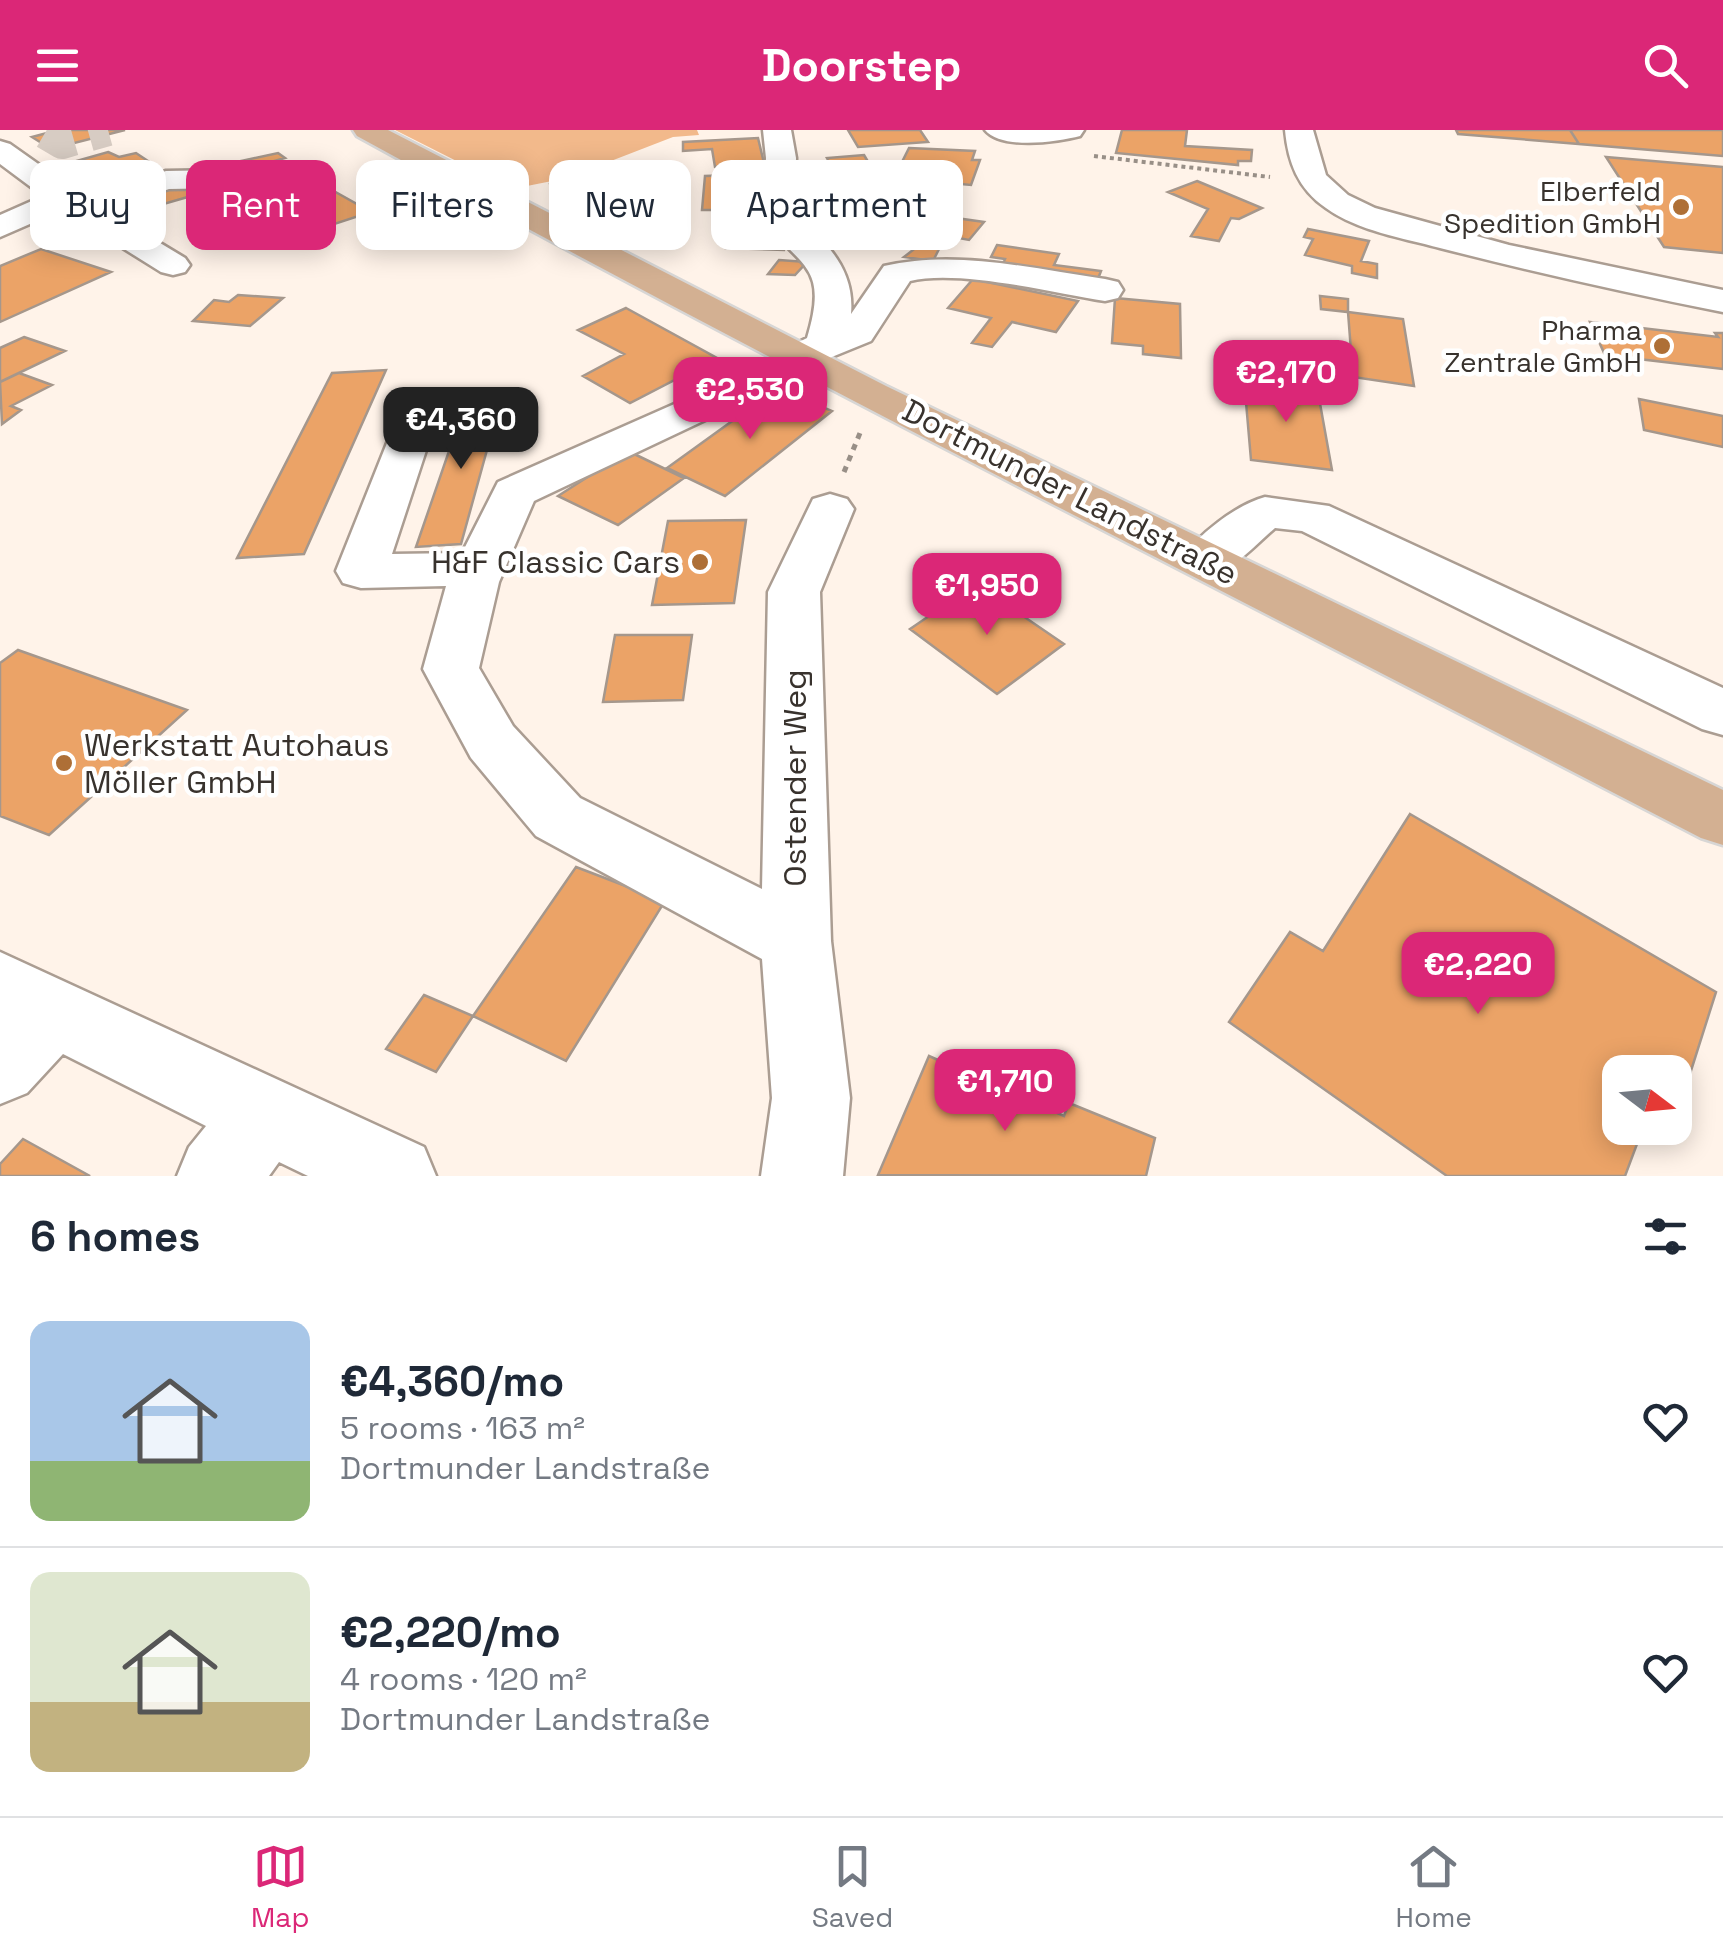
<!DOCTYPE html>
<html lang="en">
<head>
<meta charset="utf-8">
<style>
  body { margin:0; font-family:"Space Grotesk",sans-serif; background:#f2f2f3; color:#1f2937; height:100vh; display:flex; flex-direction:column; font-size:38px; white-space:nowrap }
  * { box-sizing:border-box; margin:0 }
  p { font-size:32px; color:#747a83 }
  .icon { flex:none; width:55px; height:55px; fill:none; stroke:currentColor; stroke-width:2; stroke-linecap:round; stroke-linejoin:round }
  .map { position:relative; height:1046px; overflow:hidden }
  .side { display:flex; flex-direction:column; background:#fff; flex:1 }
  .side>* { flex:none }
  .guide { position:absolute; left:30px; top:30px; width:1000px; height:90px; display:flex; gap:20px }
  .needle { width:65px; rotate:106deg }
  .fabs { position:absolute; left:1602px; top:925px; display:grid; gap:20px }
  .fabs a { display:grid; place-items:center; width:90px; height:90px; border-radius:20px; background:#fff; box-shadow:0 5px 25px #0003; font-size:50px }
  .price { position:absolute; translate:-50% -85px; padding:0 22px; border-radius:20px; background:#db2777; color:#fff; font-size:32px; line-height:65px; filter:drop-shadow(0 2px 5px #0008) }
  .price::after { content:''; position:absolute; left:50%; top:60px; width:30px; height:22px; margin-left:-15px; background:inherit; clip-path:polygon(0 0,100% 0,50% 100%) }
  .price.current { background:#222; color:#fff }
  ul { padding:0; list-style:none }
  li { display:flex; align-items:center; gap:30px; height:250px; padding:0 30px }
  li+li { border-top:2px solid #e0e1e3 }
  li span { display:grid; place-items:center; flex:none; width:280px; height:200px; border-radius:20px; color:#555 }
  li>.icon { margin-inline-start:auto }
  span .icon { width:120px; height:120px; fill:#fffc; stroke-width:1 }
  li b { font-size:42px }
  h2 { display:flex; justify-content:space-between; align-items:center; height:120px; padding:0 30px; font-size:42px }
  .chip { padding:0 35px; border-radius:20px; background:#fff; box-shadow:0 5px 25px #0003; font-size:35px; line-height:90px }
  .chip.current { background:#db2777; color:#fff }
  header { display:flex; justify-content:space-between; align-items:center; height:130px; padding:0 30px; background:#db2777; color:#fff; font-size:45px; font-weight:800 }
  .menu { display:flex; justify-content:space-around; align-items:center; height:140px; border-top:2px solid #e0e1e3; background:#fff; font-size:28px; color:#747a83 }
  .menu a { display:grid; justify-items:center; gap:5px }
  .menu .current { color:#db2777 }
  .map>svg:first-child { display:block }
  .green { fill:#f2b98b }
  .building { fill:#eba367; stroke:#a5978c; stroke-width:2.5 }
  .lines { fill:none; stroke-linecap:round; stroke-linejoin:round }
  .minor-tunnel { stroke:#d7ccc3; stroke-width:32; stroke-dasharray:32 16; stroke-linecap:butt }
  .minor-casing { stroke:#ab9d92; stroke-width:5 }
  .major-casing { stroke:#d7d6d5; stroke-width:5 }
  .path-far1 { stroke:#988f87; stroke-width:4; stroke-dasharray:4 4; stroke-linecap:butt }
  .path { stroke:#988f87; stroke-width:5; stroke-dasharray:6 6; stroke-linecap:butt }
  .minor { fill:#fff; fill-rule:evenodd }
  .major { fill:#d3b092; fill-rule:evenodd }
  .poi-dot { fill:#ae6f36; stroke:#fff; stroke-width:4 }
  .labels { text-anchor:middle; stroke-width:9; stroke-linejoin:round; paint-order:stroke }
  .far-poi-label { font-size:28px; fill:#38322d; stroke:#fff; text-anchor:end }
  .street-label { font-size:32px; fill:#38322d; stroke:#fff }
  .poi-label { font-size:32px; fill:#38322d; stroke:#fff; text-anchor:end }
</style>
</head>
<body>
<header><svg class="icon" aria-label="menu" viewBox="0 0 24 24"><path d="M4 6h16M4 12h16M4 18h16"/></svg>Doorstep<svg class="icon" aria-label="search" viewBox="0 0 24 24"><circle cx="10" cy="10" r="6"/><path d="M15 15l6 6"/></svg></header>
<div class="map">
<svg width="1723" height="1046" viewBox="0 0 1723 1046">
  <rect width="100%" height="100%" fill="#fff3e9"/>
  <path class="green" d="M395,0h302l2,5 -26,2 -106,41 -55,11z"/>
  <path class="building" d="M58,0h67l-74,19 -19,-12z
    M848,0h72l8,12 -70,5z
    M1122,0h65l-2,16 67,4 -1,11h-13v4l-122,-12z
    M1456,0h114l9,14 -121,-10z
    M1570,0h153v26l-144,-12z
    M758,8l6,25 -49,4 -3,-18 -29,2v-9z
    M909,18l66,3 -3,9h8l-9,25 -77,-7z
    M108,22l11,5 17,-4 24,16 -55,16 -32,-23z
    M278,23l7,5 -53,15 -14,-7z
    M864,25l13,22 -38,3 -12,-22z
    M1606,27l117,10v86l-59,-6z
    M615,38l39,15 -17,7 -39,-15z
    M733,45v6h18l-2,44h-23l-1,-11 -7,1v-5h-16l3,-34z
    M307,46l64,36 -67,22 -62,-38z
    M1197,51l65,27 -23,11 -8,-1 -12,23 -28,-5 17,-27 -40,-17z
    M181,54l17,10 -55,16 -20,-14z
    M942,86l42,6 -15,18 -42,-8z
    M721,95l67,5 -4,20 -58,-2 4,-18h-11z
    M1308,99l61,12 -8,20 16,3v14l-25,-5v-7l-47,-11 8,-16 -9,-2z
    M997,115l62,9 -5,11 47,6 -5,13 -96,-14 5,-11 -14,-2z
    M918,116l21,3 -6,12 -29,-4z
    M41,119l70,23 -111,50v-56z
    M779,130l28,2 -12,13 -27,-1z
    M973,149l105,22 -22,31 -44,-10 -20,25 -20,-4 19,-25 -43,-10z
    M238,165l45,3 -33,28 -57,-5 21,-21 15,2z
    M1320,166l28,3v13l-27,-3z
    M1115,168l65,6 1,54 -38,-4v-8l-31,-3z
    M626,178l91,50 -87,45 -47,-27 41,-22 -46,-24z
    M1348,182l55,7 11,67 -61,-9z
    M1590,192l128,15 -3,-4h8v36l-118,-14z
    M24,207l41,14 -65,31v-34z
    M386,240l-82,184 -67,4 95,-185z
    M19,243l33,12 -41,21 10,4 -19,14 -2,-42z
    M1244,249l73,8 15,83 -81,-10z
    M778,258l54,23 -107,85 -58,-28z
    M503,262l-42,152 -45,3 53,-154z
    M1639,269l84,17v31l-79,-17z
    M628,321l56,27 -66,47 -60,-29z
    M746,390l-12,83 -82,2 16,-84z
    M976,454l88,60 -67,50 -87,-65z
    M615,505h77l-9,65 -80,2z
    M18,520l169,60 -138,125 -49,-19v-153z
    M1410,684l306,178 -41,129v-49h-55v56h23l-18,48h-178l-218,-154 61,-90 33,19z
    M576,737l89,34 -99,160 -93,-45z
    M424,865l49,21 -37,56 -50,-23z
    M929,926l135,60 5,-13 86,35 -9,38 -268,-1z
    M23,1009l67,37h-90v-12z"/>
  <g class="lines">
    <path class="minor-tunnel" d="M45,3l17,10 46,-13"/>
    <g class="minor-casing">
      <path id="minor" d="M763,0h28l5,28 -1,57c32,27 60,55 56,99l33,-48c73,-17 148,3 221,13l13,3 5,8 -5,8 -13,3c-52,-8 -146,-32 -195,-20l-39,60 -54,22 -14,4 -14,-4 -6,-8 6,-8 18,-9c23,-76 -9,-69 -44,-120l3,-60z
        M985,0h99l-4,6c-23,6 -79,14 -95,-6z
        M1285,0h28l13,45 22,20 27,13 134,37 214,45v22c-95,-19 -189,-40 -283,-64 -37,-10 -82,-17 -114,-40 -28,-19 -38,-46 -41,-78z
        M0,11l10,3 75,53 81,-26 57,-1 28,-6 11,3 4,6 -4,6 -39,9 -54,1 -62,22 78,47 5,7 -5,7 -12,3 -12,-3 -99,-62 -62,27v-22l43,-19 -43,-32z
        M722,253l15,4 6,9 -6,9 -203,96 -35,81 -20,86 34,58 67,72 182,91 6,-297 45,-93 17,-5 17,5 7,10 -34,83 11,349 19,157 -7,78h-82l11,-78 -10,-139 -226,-123 -65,-78 -48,-89 23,-83 -85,2 -18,-5 -7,-12 59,-148 15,-4 15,4 7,9 -40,122 70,-1 36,-71z
        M1265,367l64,9 394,182v47l-21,-6 -400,-198 -27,-3c-27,23 -49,54 -87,44l-7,-12c16,-25 55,-55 84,-63z
        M0,822l424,195 12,29h-128l-29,-14 -10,14h-92l12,-29 17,-21 -143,-72 -36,39 -27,11z"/>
    </g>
    <g class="major-casing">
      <path id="major" d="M353,0h35l498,256 837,404v55l-22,-7c-449,-233 -901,-459 -1344,-702z"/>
    </g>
    <path class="path-far1" d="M1094,26l176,21
      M549,55l28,-5"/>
    <path class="path" d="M844,342l16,-39"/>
    <use href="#minor" class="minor"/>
    <use href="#major" class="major"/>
  </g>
  <g class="poi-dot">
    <circle cx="1681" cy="77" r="10"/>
    <circle cx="1662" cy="216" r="10"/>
    <circle cx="700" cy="432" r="10"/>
    <circle cx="64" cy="633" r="10"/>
  </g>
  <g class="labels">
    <g class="far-poi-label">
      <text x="1661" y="71">Elberfeld<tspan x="1661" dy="32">Spedition GmbH</tspan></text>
      <text x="1642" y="210">Pharma<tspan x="1642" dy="32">Zentrale GmbH</tspan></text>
    </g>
    <g class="street-label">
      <text transform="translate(1070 362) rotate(27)" y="11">Dortmunder Landstraße</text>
      <text transform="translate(795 648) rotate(-90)" y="11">Ostender Weg</text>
    </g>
    <g class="poi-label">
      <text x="680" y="443">H&amp;F Classic Cars</text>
      <text x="84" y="626" text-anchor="start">Werkstatt Autohaus<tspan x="84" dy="37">Möller GmbH</tspan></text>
    </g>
  </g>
</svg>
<div class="fabs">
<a><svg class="needle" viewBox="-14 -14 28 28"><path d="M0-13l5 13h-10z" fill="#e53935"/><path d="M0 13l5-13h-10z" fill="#747a83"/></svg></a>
</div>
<b class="price" style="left:1286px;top:295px">€2,170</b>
<b class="price" style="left:750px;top:312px">€2,530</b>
<b class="price current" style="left:461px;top:342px">€4,360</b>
<b class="price" style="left:987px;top:508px">€1,950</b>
<b class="price" style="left:1478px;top:887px">€2,220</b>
<b class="price" style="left:1005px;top:1004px">€1,710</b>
<div class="guide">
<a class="chip">Buy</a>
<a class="chip current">Rent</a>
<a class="chip">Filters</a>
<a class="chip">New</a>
<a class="chip">Apartment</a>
</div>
</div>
<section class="side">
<h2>6 homes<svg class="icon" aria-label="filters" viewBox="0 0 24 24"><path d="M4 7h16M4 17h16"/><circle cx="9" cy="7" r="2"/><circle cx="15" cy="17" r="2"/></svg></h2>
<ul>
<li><span style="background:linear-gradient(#a9c7e8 70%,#8fb573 0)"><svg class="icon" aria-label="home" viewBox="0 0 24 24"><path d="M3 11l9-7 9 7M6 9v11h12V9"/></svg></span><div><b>€4,360/mo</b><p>5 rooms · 163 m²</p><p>Dortmunder Landstraße</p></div><svg class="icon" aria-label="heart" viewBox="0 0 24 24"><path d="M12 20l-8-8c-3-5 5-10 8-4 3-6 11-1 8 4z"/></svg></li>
<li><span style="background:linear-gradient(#dfe7d0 65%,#c2b280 0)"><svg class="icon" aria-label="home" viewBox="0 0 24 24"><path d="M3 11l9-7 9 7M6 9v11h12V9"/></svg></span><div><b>€2,220/mo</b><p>4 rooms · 120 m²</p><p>Dortmunder Landstraße</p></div><svg class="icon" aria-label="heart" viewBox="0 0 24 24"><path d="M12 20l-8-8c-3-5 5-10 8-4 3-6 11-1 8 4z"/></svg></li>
</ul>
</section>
<nav class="menu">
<a class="current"><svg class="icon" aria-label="map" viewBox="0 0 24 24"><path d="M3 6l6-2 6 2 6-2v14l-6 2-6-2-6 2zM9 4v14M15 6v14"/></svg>Map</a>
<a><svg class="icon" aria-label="saved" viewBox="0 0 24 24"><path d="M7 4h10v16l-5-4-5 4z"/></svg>Saved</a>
<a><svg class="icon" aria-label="home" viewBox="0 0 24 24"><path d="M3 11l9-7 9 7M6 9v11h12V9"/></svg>Home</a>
</nav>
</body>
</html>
